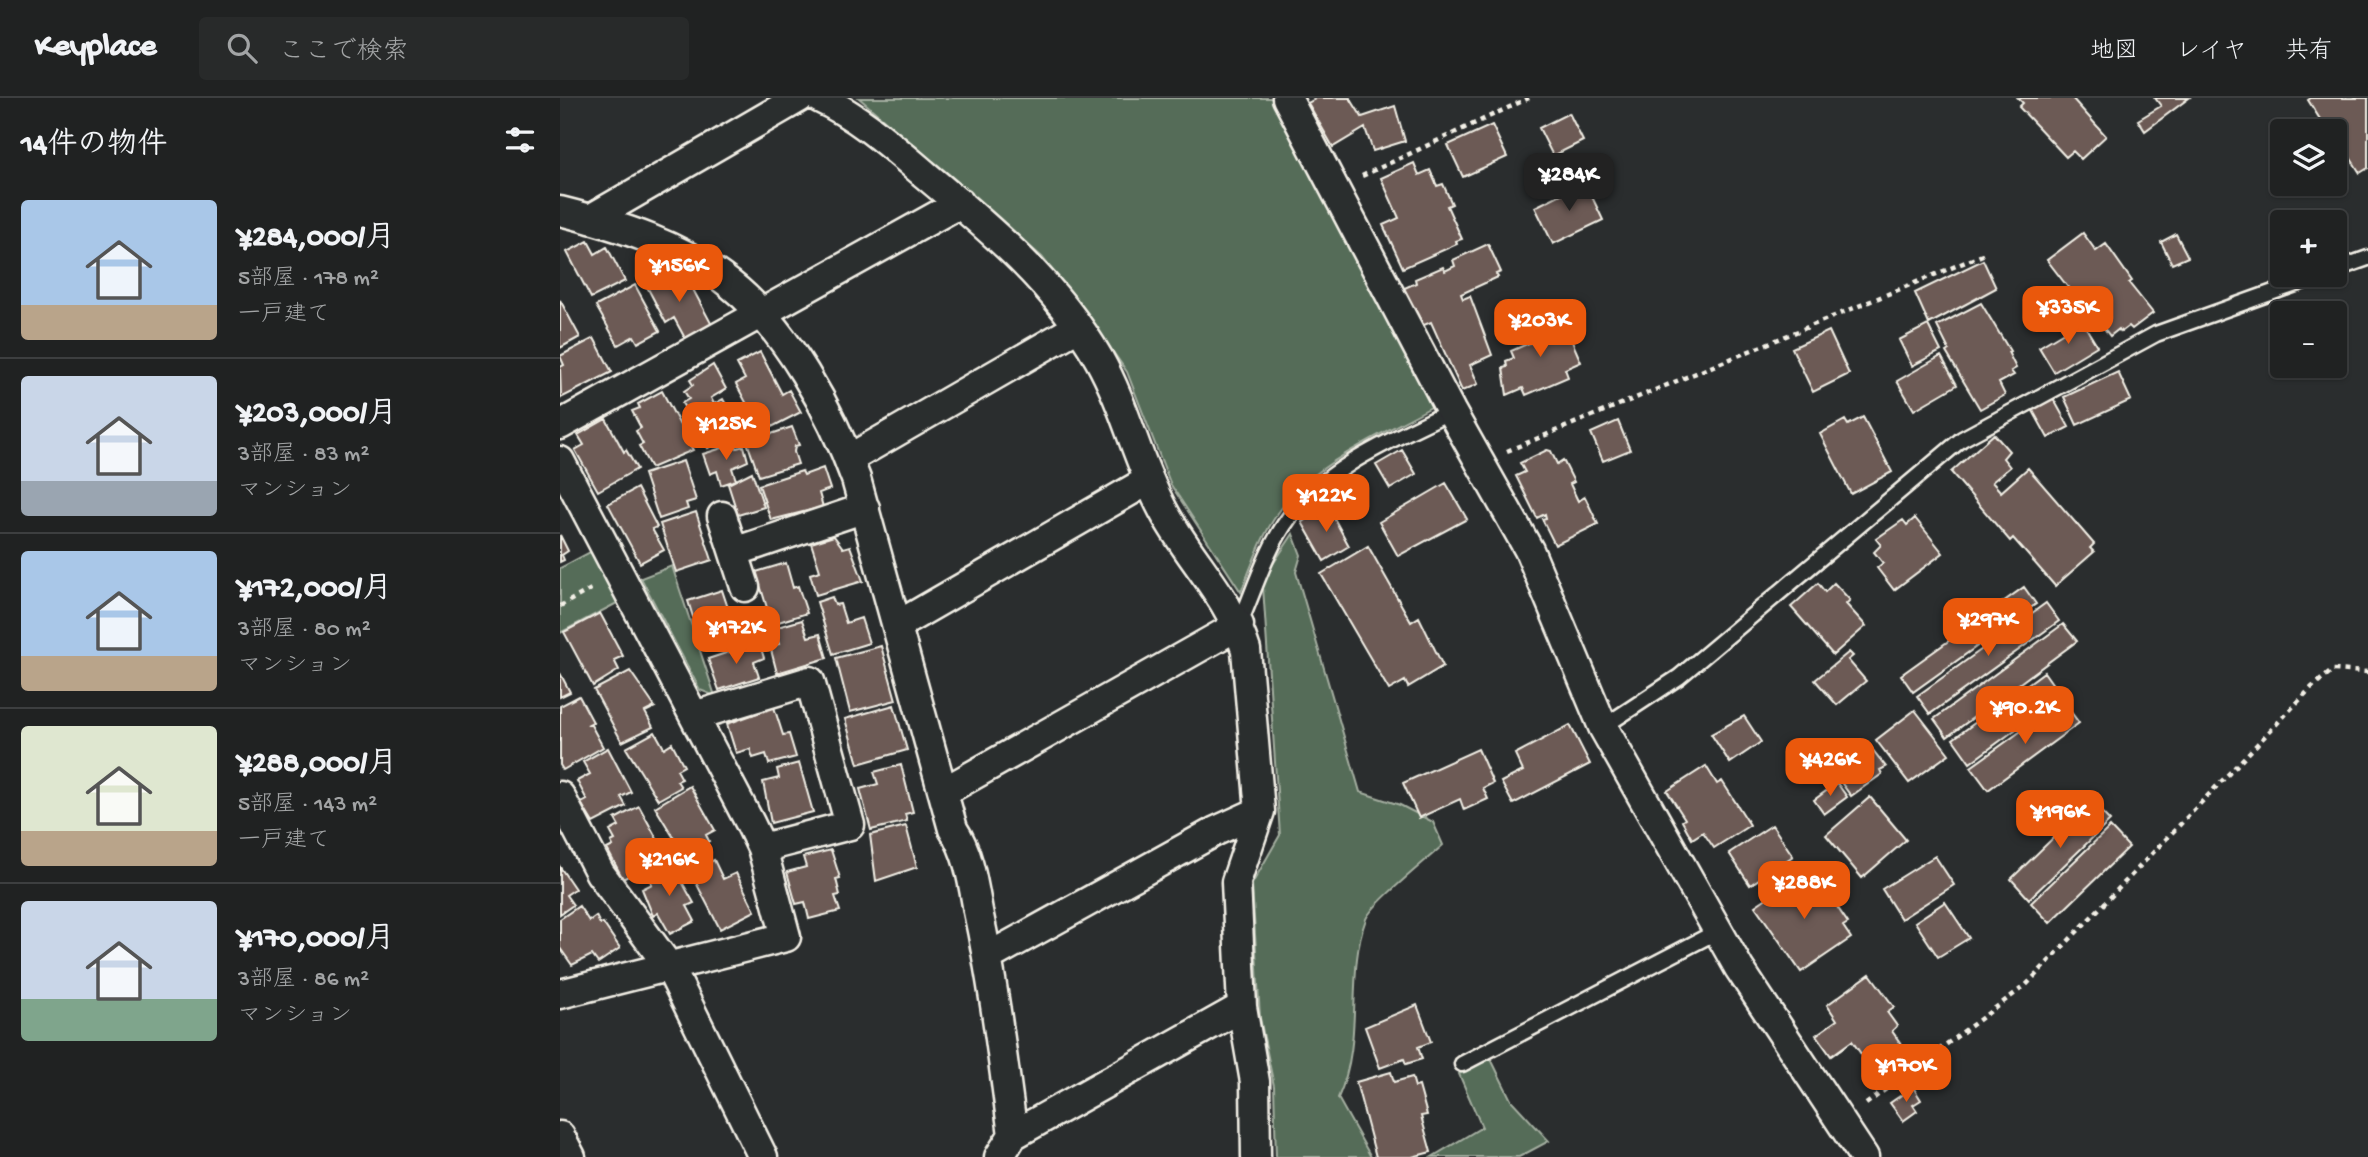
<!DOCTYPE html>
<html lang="ja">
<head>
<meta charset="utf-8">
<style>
  body { margin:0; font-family:"Gochi Hand","Klee One",sans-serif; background:#282a2a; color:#f1f3f6; height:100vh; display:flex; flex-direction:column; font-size:26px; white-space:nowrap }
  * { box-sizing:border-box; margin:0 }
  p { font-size:23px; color:#a2a4a5 }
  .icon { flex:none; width:38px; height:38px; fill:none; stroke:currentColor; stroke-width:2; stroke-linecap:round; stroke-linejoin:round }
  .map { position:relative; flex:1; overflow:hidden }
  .side { display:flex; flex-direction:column; background:#202222; width:560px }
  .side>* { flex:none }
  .tools { position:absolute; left:1710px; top:21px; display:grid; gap:14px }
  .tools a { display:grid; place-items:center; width:77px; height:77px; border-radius:7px; background:#202222; box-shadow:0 2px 5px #0004,0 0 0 2px #3d3f40; font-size:35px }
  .price { position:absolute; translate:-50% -60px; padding:0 16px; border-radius:14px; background:#ea580c; color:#fff; font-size:23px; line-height:46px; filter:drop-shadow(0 2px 4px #0008) }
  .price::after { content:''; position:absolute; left:50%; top:42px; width:21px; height:16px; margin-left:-10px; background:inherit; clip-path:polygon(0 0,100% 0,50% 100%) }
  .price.on { background:#222; color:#fff }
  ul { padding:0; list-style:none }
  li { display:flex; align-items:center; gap:21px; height:175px; padding:0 21px }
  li+li { border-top:2px solid #3d3f40 }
  li span { display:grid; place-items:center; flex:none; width:196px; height:140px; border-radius:7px; color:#555 }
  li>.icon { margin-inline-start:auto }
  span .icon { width:84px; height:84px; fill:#fffc; stroke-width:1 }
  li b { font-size:30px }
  h2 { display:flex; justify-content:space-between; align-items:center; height:84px; padding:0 21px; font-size:30px }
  header { display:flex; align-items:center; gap:42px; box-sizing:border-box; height:98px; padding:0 35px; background:#202222; border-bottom:2px solid #3d3f40 }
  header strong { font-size:33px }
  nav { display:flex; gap:38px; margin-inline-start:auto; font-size:24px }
  .search { width:490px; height:63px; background:#282a2a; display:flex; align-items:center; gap:18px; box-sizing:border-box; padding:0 24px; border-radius:7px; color:#a2a4a5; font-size:26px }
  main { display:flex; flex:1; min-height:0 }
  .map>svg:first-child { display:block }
  .green { fill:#556c59; stroke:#a4aea0; stroke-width:2 }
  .building { fill:#6c5a54; stroke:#f4f1e8; stroke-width:2 }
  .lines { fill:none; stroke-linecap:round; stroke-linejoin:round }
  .lane-casing { stroke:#f4f1e8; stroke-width:19 }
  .street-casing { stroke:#f4f1e8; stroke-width:33 }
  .path { stroke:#f4f1e8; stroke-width:4.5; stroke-dasharray:5 5; stroke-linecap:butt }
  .lane { stroke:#2a2d2e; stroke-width:14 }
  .street { stroke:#2a2d2e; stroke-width:28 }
</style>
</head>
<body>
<header>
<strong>Keyplace</strong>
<div class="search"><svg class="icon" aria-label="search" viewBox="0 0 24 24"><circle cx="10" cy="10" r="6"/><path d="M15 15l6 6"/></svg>ここで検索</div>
<nav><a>地図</a><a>レイヤ</a><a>共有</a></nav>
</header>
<main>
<section class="side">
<h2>14件の物件<svg class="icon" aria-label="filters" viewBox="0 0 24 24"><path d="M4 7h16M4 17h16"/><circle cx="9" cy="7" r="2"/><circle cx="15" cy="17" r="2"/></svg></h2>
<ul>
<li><span style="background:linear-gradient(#a9c7e8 75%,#b9a48a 0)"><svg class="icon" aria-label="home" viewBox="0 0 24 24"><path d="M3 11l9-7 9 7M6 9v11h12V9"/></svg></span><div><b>¥284,000/月</b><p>5部屋 · 178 m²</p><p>一戸建て</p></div></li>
<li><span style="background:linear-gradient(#c9d6e8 75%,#9aa5b1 0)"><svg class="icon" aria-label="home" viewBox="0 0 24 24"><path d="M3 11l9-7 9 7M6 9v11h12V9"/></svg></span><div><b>¥203,000/月</b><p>3部屋 · 83 m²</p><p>マンション</p></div></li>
<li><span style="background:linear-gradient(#a9c7e8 75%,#b9a48a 0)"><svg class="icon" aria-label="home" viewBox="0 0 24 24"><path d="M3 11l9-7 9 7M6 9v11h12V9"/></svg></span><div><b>¥172,000/月</b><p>3部屋 · 80 m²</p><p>マンション</p></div></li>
<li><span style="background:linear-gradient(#dfe7d0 75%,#b9a48a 0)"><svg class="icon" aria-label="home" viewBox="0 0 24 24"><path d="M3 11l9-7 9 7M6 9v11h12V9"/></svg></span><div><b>¥288,000/月</b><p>5部屋 · 143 m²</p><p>一戸建て</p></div></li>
<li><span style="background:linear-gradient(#c9d6e8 70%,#7fa58c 0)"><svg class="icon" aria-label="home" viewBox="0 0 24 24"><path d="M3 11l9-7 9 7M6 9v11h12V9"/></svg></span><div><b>¥170,000/月</b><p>3部屋 · 86 m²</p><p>マンション</p></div></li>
</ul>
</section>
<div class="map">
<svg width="1808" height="1059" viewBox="0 0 1808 1059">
  <rect width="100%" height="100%" fill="#2a2d2e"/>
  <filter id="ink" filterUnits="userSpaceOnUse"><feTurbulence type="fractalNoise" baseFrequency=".0143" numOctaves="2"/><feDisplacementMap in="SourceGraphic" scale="14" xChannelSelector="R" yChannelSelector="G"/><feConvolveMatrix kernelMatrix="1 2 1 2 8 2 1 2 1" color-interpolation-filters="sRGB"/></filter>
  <g filter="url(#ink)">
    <path class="green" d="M299,0h414l160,308c-52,29 -120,57 -155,107 -17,24 -26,52 -37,79l-70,-107 -44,-113 -44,-63 -41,-52z
      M733,436l8,21 -5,17 64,220 40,13 33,17 10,23c-15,14 -71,59 -77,74 -21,56 -1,120 -28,179l33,59h-95l-2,-71 -14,-68 -8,-134 28,-49 -17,-248 8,-20z
      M32,453l27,51 -59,31v-65z
      M112,468l43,130 -15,-6 -59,-112z
      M930,959l21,43 38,41 -30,16h-87l50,-30 -23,-53z"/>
    <path class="building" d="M757,0h33l12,19 33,-11 10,35 -32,10 -8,-23 -32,19 -25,-44z
      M1458,0h54l34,38 -25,23 -8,-8 -7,6 -47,-50 4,-4z
      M1595,0h34l-44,33 -7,-11 23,-14z
      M1751,0h57v70l-8,5 -33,-52 -4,3 -15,-24z
      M1009,15l14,28 -30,15 -14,-28z
      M932,27l15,32 -44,20 -15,-32z
      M854,65l5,12 11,-5 7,16 6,-2 9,20 -5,2 15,33 -6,2 1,3 -54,24 -20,-43 16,-7 -18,-40z
      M1025,84l18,38 -50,24 -18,-37z
      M1523,135l13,18 10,-7 26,37 -3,2 24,30 -21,16 -3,-3 -8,6 -2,-3 -9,7 -20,-26 -3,2 -40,-52z
      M1616,136l12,23 -16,7 -11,-22z
      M28,143l7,13 12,-7 18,34 -34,17 -24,-46z
      M928,146l13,28 -5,2 2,3 -37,17 2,5 7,-3 22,59 -22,10 8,19 -16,7 -31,-69 -14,6 -17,-38 16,-7 -1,-4 28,-12 2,4 10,-5 -2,-6z
      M1423,162l13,28 -67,36 -14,-31z
      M111,173l6,12 11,-3 24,45 -26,15 -12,-22 -8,5 -22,-42z
      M75,187l25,46 -22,12 -4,-7 -16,9 -22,-39z
      M0,202l20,37 -20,11z
      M1421,205l29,48 -2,1 8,16 -5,3 3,4 -15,8 6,12 -25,14 -34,-57 3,-2 -12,-24z
      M990,218l9,20 9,-4 13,30 -16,7 3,8 -42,18 -3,-7 -16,7 -4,-27 4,-1 -1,-6 8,-3 -3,-7 23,-10 -7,-15z
      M1522,223l15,25 -43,26 -15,-25z
      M1368,227l13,26 -29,15 -13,-26z
      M1269,233l20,43 -36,18 -21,-44z
      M34,240l18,34 -51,26 -1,-31 4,-2 -4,-9z
      M200,254l22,42 7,-4 12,22 -39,20 -26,-48 9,-5 -8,-15z
      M1381,258l16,29 -43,25 -17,-29z
      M153,267l13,24 -15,9 3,6 9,-5 17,30 -32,19 -26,-45 7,-4 -5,-8 9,-6 -3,-5z
      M1558,274l13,28 -54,25 -13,-28z
      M102,293l31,59 -42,18 -12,-22 4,-2 -7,-13 5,-3 -9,-17 8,-3 -2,-4z
      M1493,300l16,29 -21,11 -16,-29z
      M1303,319l29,55 -41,22 -31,-60 25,-14 3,5z
      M46,321l18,33 2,-2 11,19 -39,22 -23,-41 9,-5 -6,-10z
      M1058,323l12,29 -27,11 -12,-28z
      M232,329l7,18 -4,1 -1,6 4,12 -39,12 -12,-34z
      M1434,336l15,17 -6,7 7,9 -18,15 9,10 27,-24 66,76 -4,4 4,4 -39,34 -42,-48 -3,3 -59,-69z
      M175,346l2,4 7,-2 4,15 -16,7 4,12 -15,5 -4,-14 -7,3 -7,-20z
      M842,352l14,24 -26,15 -14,-24z
      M987,352l4,1 6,13 6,-4 11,22 -4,2 8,17 7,-4 13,27 -43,21 -13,-26 4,-1 -1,-4 -8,4 -21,-42 9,-4 -5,-9z
      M123,363l13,39 -10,3 2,6 -29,10 -15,-45z
      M263,370l7,21 -11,4 4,14 -52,13 -12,-35 43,-14 2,4z
      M192,374l12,35 -26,8 -10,-31z
      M886,385l21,36 -69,37 -19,-34z
      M77,390l20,39 -5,2 12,21 -24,13 -32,-59z
      M768,409l21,39 -25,15 -22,-39z
      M136,414l16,48 -36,12 -16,-48z
      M1355,420l28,35 -49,37 -17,-22 6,-5 -9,-11 7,-7 -5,-6 27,-19 4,5z
      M0,437l8,16 -6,4 2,5 -4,2z
      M274,438l9,12 7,-2 13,35 -47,14 -6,-21 10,-3 -9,-28z
      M808,448l43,76 8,-5 24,49 -35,21 -3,-6 -16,9 -68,-116z
      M226,465l7,25 5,-2 9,27 -35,11 -16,-52z
      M1258,485l7,9 9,-9 16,17 -4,4 20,22 -33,29 -42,-48z
      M1464,489l12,17 -123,88 -12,-17z
      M162,492l16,48 -35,11 -15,-48z
      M272,499l3,8 5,-1 6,19 15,-5 8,25 -36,11 -16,-52z
      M1486,505l13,18 -129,93 -13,-18z
      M40,515l23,43 -9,4 5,10 -26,16 -29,-54z
      M242,522l6,17 12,-3 7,24 -50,15 -7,-27 9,-2 -5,-16z
      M1503,526l14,17 -130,96 -13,-18z
      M199,544l5,16 -10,4 5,15 -40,13 -11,-31z
      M321,548l15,54 -46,12 -14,-54z
      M1289,554l4,4 -5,4 18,21 -29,24 -22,-25z
      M70,573l25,36 -10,5 8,15 -31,15 -28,-52z
      M1484,574l17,24 -91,67 -17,-24z
      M0,575l10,19 -10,5z
      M19,598l14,26 -6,3h4l12,22 -40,23 -3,-5v-59z
      M1503,603l16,22 -91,67 -17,-23z
      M334,607l13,45 -49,14 -13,-45z
      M214,609l9,28 6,-1 7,23 -27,7 -3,-10 -13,4 -3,-9 -14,4 -9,-29z
      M1355,612l34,44 -40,29 -33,-43z
      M1184,618l17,26 -31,21 -19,-29z
      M1010,627l20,39 -77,40 -12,-22 22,-11 -8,-17z
      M95,634l9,16 8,-5 12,23 -7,4 5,9 -5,2 4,6 -23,13 -32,-52z
      M48,650l23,44 -10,5 5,9 -33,17 -12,-20 6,-3 -10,-19 13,-7 -7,-12z
      M918,651l15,34 -10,5 5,11 -24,11 -4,-11 -41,19 -16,-35z
      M1312,651l14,18 -6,3 2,4 -31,22 -16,-22z
      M239,665l14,49 -42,11 -8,-41 16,-4 -2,-9z
      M341,667l12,47 -8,2 2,7 -36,9 -11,-41 18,-5 -4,-12z
      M1146,668l11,18 5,-3 28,44 -36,23 -11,-16 -11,7 -10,-18 3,-2 -18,-28z
      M1277,685l10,14 -23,17 -10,-14z
      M130,688l25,44 -9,5 3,6 -22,13 -4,-1 -28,-46z
      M1310,699l36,43 -44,38 -36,-43z
      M1531,703l19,20 -81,78 -18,-20z
      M79,708l23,42 -10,5 4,8 -33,18 -16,-30 6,-3 -2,-4 4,-2 -5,-9 9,-5 -4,-7z
      M1212,727l21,31 -43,29 -21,-32z
      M346,728l11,41 -41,14 -6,-46z
      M1550,729l19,20 -79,76 -19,-20z
      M271,752l9,28 -4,1 4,16 -5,1 5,15 -31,8 -4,-17 -9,2 -9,-32 19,-5 -3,-10z
      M1375,758l19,29 -53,34 -19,-30z
      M154,762l9,19 13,-6 19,38 -35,18 -29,-56z
      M110,763l24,42 -7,3 8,15 -25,13 -12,-21 -5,3 -11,-27 10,-5 -2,-4 5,-2 -3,-7z
      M0,769l15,22 -9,6 7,10 -13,9z
      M1246,773l21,30 4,-3 17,25 -5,3 8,12 -50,34 -46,-66 16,-11 -1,-2z
      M1385,804l24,36 -31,19 -23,-35z
      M19,808l10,15 7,-5 4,8 3,-1 17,25 -22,15 -6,-8 -20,10 -12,-17v-29z
      M1310,876l24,33 -7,5 10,14 -5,5 19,27 -32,22 -27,-39 -21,15 -15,-21 21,-15 -10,-15z
      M857,907l14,37 -13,5 4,12 -16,5 -2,-5 -24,9 -15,-41z
      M831,974l3,10 18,-5 3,10 4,-1 8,29 -6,1 10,36 -19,5h-36l-20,-75z
      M1353,989l8,13 -8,5 4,6 -14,10 -13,-18z"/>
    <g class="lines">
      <g class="lane-casing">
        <path id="lane" d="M1774,172l34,-12
          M679,527c16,-36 27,-76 50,-107 39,-53 106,-79 162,-107
          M1043,629l76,-50 283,-238 194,-105 165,-59
          M902,966l256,-133"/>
      </g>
      <g class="street-casing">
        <path id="street" d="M259,0c39,18 70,46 103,74 66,55 134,111 177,187 27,48 38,102 64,151 25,48 67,87 83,140l14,161 -24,71 6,125 13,75 1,75
          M727,0l164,313 78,139 74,177 136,241 125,189
          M0,113c60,15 121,34 170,73 56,44 102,129 126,195l97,350c16,24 20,54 25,82 16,74 25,150 35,224
          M30,121l209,-121
          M0,327l400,-222
          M289,361l229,-132
          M0,363l190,362 12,25 24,89 -226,57
          M162,418l23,71
          M174,454l131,-44
          M338,527l251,-145
          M134,618l116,-35 40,144 -88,23
          M385,693l294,-166
          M0,698l40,77 70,95 93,189
          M428,859l228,-126 44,-20
          M0,1038l11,21
          M439,1059l14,-22 229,-128"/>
      </g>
      <path class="path" d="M802,78l167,-78
        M947,353l478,-197
        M0,508l33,-18
        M1306,1006l160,-119 286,-298 21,-17 35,2"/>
      <use href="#lane" class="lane"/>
      <use href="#street" class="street"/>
    </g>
  </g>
</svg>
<div class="tools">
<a><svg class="icon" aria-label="layers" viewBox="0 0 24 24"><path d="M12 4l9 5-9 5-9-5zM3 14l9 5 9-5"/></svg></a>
<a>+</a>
<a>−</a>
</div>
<b class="price on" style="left:1009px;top:115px">¥284K</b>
<b class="price" style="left:119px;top:206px">¥156K</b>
<b class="price" style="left:1508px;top:248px">¥335K</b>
<b class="price" style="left:980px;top:261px">¥203K</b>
<b class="price" style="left:166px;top:364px">¥125K</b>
<b class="price" style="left:766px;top:436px">¥122K</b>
<b class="price" style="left:1428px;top:560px">¥297K</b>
<b class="price" style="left:176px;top:568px">¥172K</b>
<b class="price" style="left:1465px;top:648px">¥90.2K</b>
<b class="price" style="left:1270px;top:700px">¥426K</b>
<b class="price" style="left:1500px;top:752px">¥196K</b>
<b class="price" style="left:109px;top:800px">¥216K</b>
<b class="price" style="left:1244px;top:823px">¥288K</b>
<b class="price" style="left:1346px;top:1006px">¥170K</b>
</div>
</main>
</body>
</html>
